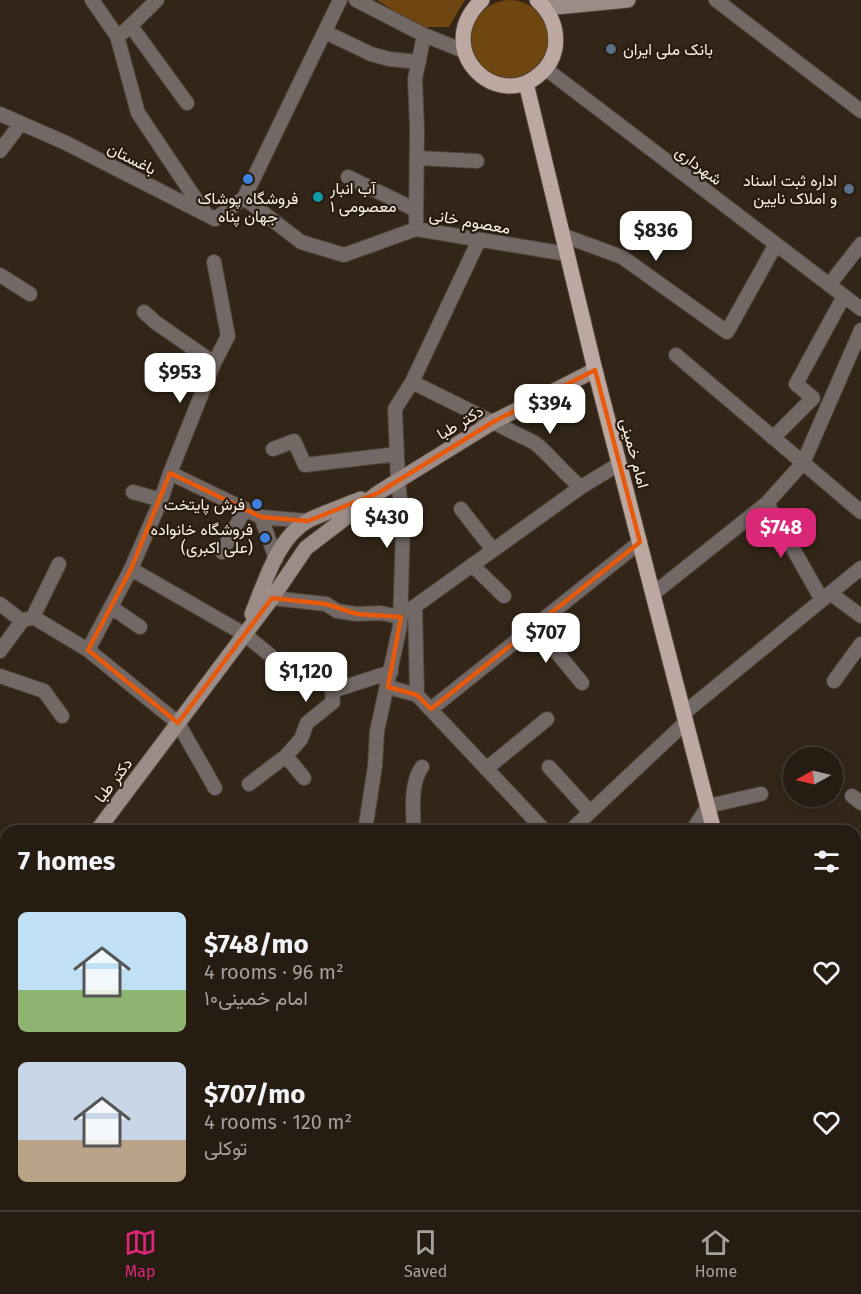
<!DOCTYPE html>
<html lang="en">
<head>
<meta charset="utf-8">
<style>
  body { margin:0; font-family:"Fira Sans",Vazirmatn,sans-serif; background:#322920; color:#f1f3f6; height:100vh; display:flex; flex-direction:column; font-size:22px; white-space:nowrap }
  * { box-sizing:border-box; margin:0 }
  p { font-size:20px; color:#a4a19f }
  .icon { flex:none; width:33px; height:33px; fill:none; stroke:currentColor; stroke-width:2; stroke-linecap:round; stroke-linejoin:round }
  .map { position:relative; flex:1; overflow:hidden }
  .drawer { position:absolute; left:0px; top:825px; width:861px; height:386px; display:flex; flex-direction:column; background:#261c12; border-radius:18px 18px 0 0; box-shadow:0 3px 9px #0003,0 0 0 2px #423a32 }
  .drawer>* { flex:none }
  .needle { width:39px; rotate:262deg }
  .buttons { position:absolute; left:783px; top:747px; display:grid; gap:12px }
  .buttons a { display:grid; place-items:center; width:60px; height:60px; border-radius:50%; background:#261c12; box-shadow:0 3px 9px #0003,0 0 0 2px #423a32; font-size:30px }
  .price { position:absolute; translate:-50% -51px; padding:0 14px; border-radius:12px; background:#fff; color:#222; font-size:20px; line-height:39px; filter:drop-shadow(0 2px 3px #0008) }
  .price::after { content:''; position:absolute; left:50%; top:36px; width:18px; height:14px; margin-left:-9px; background:inherit; clip-path:polygon(0 0,100% 0,50% 100%) }
  .price.on { background:#db2777; color:#fff }
  ul { padding:0; list-style:none }
  li { display:flex; align-items:center; gap:18px; height:150px; padding:0 18px }
  li span { display:grid; place-items:center; flex:none; width:168px; height:120px; border-radius:9px; color:#555 }
  li>.icon { margin-inline-start:auto }
  span .icon { width:72px; height:72px; fill:#fffc; stroke-width:1 }
  li b { font-size:26px }
  h2 { display:flex; justify-content:space-between; align-items:center; height:72px; padding:0 18px; font-size:26px }
  .tabs { display:flex; justify-content:space-around; align-items:center; height:84px; border-top:2px solid #423a32; background:#261c12; font-size:16px; color:#a4a19f }
  .tabs a { display:grid; justify-items:center; gap:3px }
  .tabs .on { color:#db2777 }
  .map>svg:first-child { display:block }
  .green { fill:#6f460f }
  .lines { fill:none; stroke-linecap:round; stroke-linejoin:round }
  .street-casing { stroke:#4f4335; stroke-width:16 }
  .secondary-casing { stroke:#4f4335; stroke-width:17 }
  .primary-casing { stroke:#4f4335; stroke-width:17 }
  .street { stroke:#726865; stroke-width:14 }
  .secondary { stroke:#9c8c87; stroke-width:15 }
  .primary { stroke:#bca8a1; stroke-width:15 }
  .marked { fill:none; stroke:#e8590c; stroke-width:4.5; stroke-linejoin:round }
  .service-dot { fill:#5c6f8a; stroke:#291c0f; stroke-width:2 }
  .shop-dot { fill:#3f7fe0; stroke:#291c0f; stroke-width:2 }
  .culture-dot { fill:#0f9aa8; stroke:#291c0f; stroke-width:2 }
  .labels { text-anchor:middle; stroke-width:4.5; stroke-linejoin:round; paint-order:stroke }
  .poi-label { font-size:16px; fill:#faf2e9; stroke:#291c0f; text-anchor:end }
  .street-label { font-size:16px; fill:#faf2e9; stroke:#291c0f }
</style>
</head>
<body>
<div class="map">
<svg width="861" height="1210" viewBox="0 0 861 1210">
  <rect width="100%" height="100%" fill="#332618"/>
  <path class="green" d="M377,0h88l-16,27h-31z
    M471 39a39 39 0 1 1 78 0a39 39 0 1 1-78 0Z"/>
  <g class="lines">
    <g class="street-casing">
      <path id="street" d="M92,0l25,36 21,77 67,100
        M356,0l68,35 40,16
        M716,0l145,111
        M131,26l56,77
        M124,32l33,-32
        M325,32l46,22 18,5 30,3
        M546,69l315,240
        M0,114l66,29 149,76 29,-21 96,-198
        M0,151l21,-28
        M417,158l60,3
        M348,177l68,33
        M244,198l57,44 43,13 72,-26 151,25
        M416,229l1,-101 -2,-49 9,-44
        M562,235l60,22 105,75 49,-88
        M0,275l30,19
        M829,285l32,-41
        M676,355l185,157
        M214,363l14,-27 -14,-74
        M412,382l123,61c17,14 29,31 46,44
        M773,438l40,-40 -17,-14 48,-88
        M273,449l21,-8 11,24 92,-11
        M170,473l91,44 47,4
        M133,492l28,8
        M767,503l55,97
        M461,509l32,41
        M261,517l15,42
        M222,552l23,-43
        M472,565l32,31
        M131,569l113,65 26,21
        M830,593l31,23
        M653,594l114,-91 36,-40 58,-133
        M272,598l54,6 11,7 20,3 24,-1 19,4
        M0,604l22,17 11,-4 55,33 90,73 37,65
        M415,606l2,89
        M111,607l29,20
        M33,617l26,-53
        M400,617l181,-130 38,-23
        M535,626l47,57
        M88,650l43,-81 30,-69 9,-27 44,-110 -59,-41 -11,-10
        M0,651l22,-30
        M0,676l44,15 18,25
        M834,681l27,-37
        M388,687l29,8 128,136
        M431,709l209,-167
        M684,713l177,-145
        M286,756l18,22
        M549,767l41,45
        M486,769l61,-50
        M249,784l37,-28 15,-17 6,-16 26,-21 -1,-11 59,-19
        M852,796l9,7
        M365,831l10,-65 2,-35 23,-105 3,-101 -5,-44 -3,-72 17,-27 67,-142
        M414,831c-1,-19 -4,-48 8,-64
        M570,831l116,-109
        M692,831l16,-25 53,-12
        M0,858l6,5
        M0,905l6,2
        M0,1117l6,7
        M855,1144l6,-2
        M213,1204l3,6
        M337,1204l5,6
        M621,1204l4,6
        M33,1210l6,-6
        M317,1210l6,-6
        M365,1210l6,-6
        M577,1210l6,-6"/>
    </g>
    <g class="secondary-casing">
      <path id="secondary" d="M546,8l82,-8
        M252,614c13,-31 25,-77 57,-94 17,-8 35,-14 52,-21
        M97,831l175,-233 34,-50 72,-55 115,-71 102,-52
        M855,863l6,-8
        M0,1108l6,-6"/>
    </g>
    <g class="primary-casing">
      <path id="primary" d="M482,0c-52,49 15,114 59,73 7,-6 12,-15 14,-24 3,-20 -3,-35 -18,-49
        M526,83l69,287 119,461
        M807,1204l1,6"/>
    </g>
    <use href="#street" class="street"/>
    <use href="#secondary" class="secondary"/>
    <use href="#primary" class="primary"/>
  </g>
  <path class="marked" d="M595,370l45,172 -209,167 -14,-14 -29,-8 13,-70 -44,-3 -31,-10 -54,-6 -94,125 -90,-73 43,-81 39,-96 91,44 47,4 70,-28 115,-71z"/>
  <g class="service-dot">
    <circle cx="611" cy="49" r="6"/>
    <circle cx="849" cy="189" r="6"/>
  </g>
  <g class="shop-dot">
    <circle cx="248" cy="179" r="6"/>
    <circle cx="257" cy="504" r="6"/>
    <circle cx="265" cy="538" r="6"/>
  </g>
  <circle class="culture-dot" cx="318" cy="197" r="6"/>
  <g class="labels">
    <g class="poi-label">
      <text x="623" y="55" text-anchor="start">بانک ملی ایران</text>
      <text x="837" y="186">اداره ثبت اسناد<tspan x="837" dy="18">و املاک نایین</tspan></text>
      <text x="330" y="194" text-anchor="start">آب انبار<tspan x="330" dy="18">معصومی ۱</tspan></text>
      <text x="248" y="204" text-anchor="middle">فروشگاه پوشاک<tspan x="248" dy="18">جهان پناه</tspan></text>
      <text x="245" y="510">فرش پایتخت</text>
      <text x="253" y="535">فروشگاه خانواده<tspan x="253" dy="18">(علی اکبری)</tspan></text>
    </g>
    <g class="street-label">
      <text transform="translate(132 158) rotate(27)" y="6">باغستان</text>
      <text transform="translate(699 165) rotate(37)" y="6">شهرداری</text>
      <text transform="translate(470 221) rotate(10)" y="6">معصوم خانی</text>
      <text transform="translate(460 422) rotate(-31)" y="6">دکتر طبا</text>
      <text transform="translate(635 453) rotate(75)" y="6">امام خمینی</text>
      <text transform="translate(113 780) rotate(-53)" y="6">دکتر طبا</text>
    </g>
  </g>
</svg>
<div class="buttons">
<a><svg class="needle" viewBox="-14 -14 28 28"><path d="M0-13l5 13h-10z" fill="#e53935"/><path d="M0 13l5-13h-10z" fill="#a4a19f"/></svg></a>
</div>
<b class="price" style="left:656px;top:262px">$836</b>
<b class="price" style="left:180px;top:404px">$953</b>
<b class="price" style="left:550px;top:435px">$394</b>
<b class="price" style="left:387px;top:549px">$430</b>
<b class="price on" style="left:781px;top:559px">$748</b>
<b class="price" style="left:546px;top:664px">$707</b>
<b class="price" style="left:306px;top:703px">$1,120</b>
<section class="drawer">
<h2>7 homes<svg class="icon" aria-label="filters" viewBox="0 0 24 24"><path d="M4 7h16M4 17h16"/><circle cx="9" cy="7" r="2"/><circle cx="15" cy="17" r="2"/></svg></h2>
<ul>
<li><span style="background:linear-gradient(#bfe0f5 65%,#8fb573 0)"><svg class="icon" aria-label="home" viewBox="0 0 24 24"><path d="M3 11l9-7 9 7M6 9v11h12V9"/></svg></span><div><b>$748/mo</b><p>4 rooms · 96 m²</p><p>امام خمینی۱۰</p></div><svg class="icon" aria-label="heart" viewBox="0 0 24 24"><path d="M12 20l-8-8c-3-5 5-10 8-4 3-6 11-1 8 4z"/></svg></li>
<li><span style="background:linear-gradient(#c9d6e8 65%,#b9a48a 0)"><svg class="icon" aria-label="home" viewBox="0 0 24 24"><path d="M3 11l9-7 9 7M6 9v11h12V9"/></svg></span><div><b>$707/mo</b><p>4 rooms · 120 m²</p><p>توکلی</p></div><svg class="icon" aria-label="heart" viewBox="0 0 24 24"><path d="M12 20l-8-8c-3-5 5-10 8-4 3-6 11-1 8 4z"/></svg></li>
</ul>
</section>
</div>
<nav class="tabs">
<a class="on"><svg class="icon" aria-label="map" viewBox="0 0 24 24"><path d="M3 6l6-2 6 2 6-2v14l-6 2-6-2-6 2zM9 4v14M15 6v14"/></svg>Map</a>
<a><svg class="icon" aria-label="saved" viewBox="0 0 24 24"><path d="M7 4h10v16l-5-4-5 4z"/></svg>Saved</a>
<a><svg class="icon" aria-label="home" viewBox="0 0 24 24"><path d="M3 11l9-7 9 7M6 9v11h12V9"/></svg>Home</a>
</nav>
</body>
</html>
